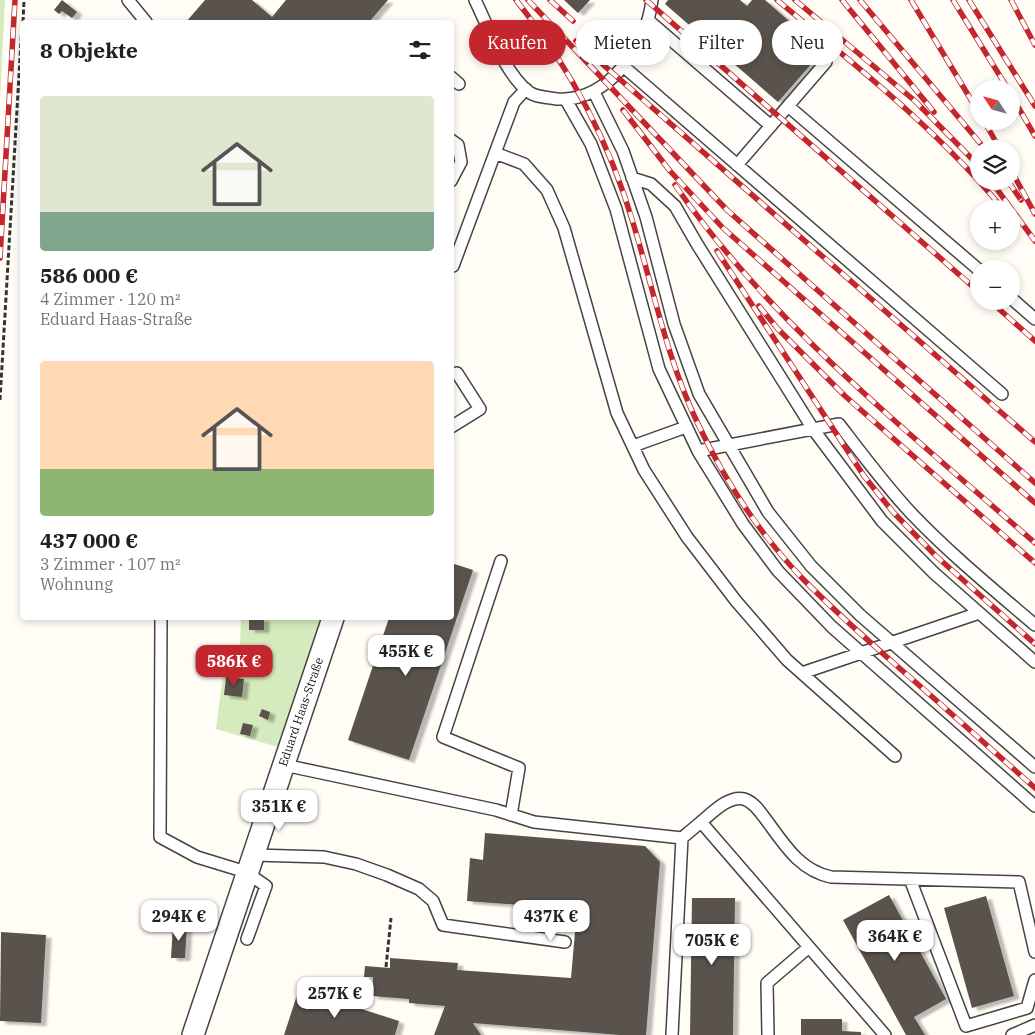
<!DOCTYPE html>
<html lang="de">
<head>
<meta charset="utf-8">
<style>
  body { margin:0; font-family:"IBM Plex Serif",serif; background:#f2f2f2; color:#202124; height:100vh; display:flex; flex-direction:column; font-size:19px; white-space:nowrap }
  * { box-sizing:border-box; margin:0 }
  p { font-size:16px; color:#757577 }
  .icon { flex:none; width:28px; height:28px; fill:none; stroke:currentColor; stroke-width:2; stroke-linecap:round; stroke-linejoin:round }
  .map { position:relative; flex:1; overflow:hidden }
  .drawer { position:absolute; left:20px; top:20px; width:434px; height:600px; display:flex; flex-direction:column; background:#fff; border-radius:5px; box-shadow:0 2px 8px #0003 }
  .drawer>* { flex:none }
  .top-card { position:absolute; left:469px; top:20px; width:475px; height:45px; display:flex; gap:10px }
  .needle { width:32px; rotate:306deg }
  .fabs { position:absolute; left:970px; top:80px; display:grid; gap:10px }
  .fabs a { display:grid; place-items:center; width:50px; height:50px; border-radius:50%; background:#fff; box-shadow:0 2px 8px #0003; font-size:25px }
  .price { position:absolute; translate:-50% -42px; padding:0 11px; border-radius:10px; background:#fff; color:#222; font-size:16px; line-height:32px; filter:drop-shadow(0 1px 2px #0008) }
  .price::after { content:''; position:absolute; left:50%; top:30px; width:15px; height:11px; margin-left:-8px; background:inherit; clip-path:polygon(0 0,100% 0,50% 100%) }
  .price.active { background:#c4262e; color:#fff }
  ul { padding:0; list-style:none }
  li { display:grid; align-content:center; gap:10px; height:265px; padding:0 20px }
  li span { display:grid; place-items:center; height:155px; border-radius:5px; color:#555 }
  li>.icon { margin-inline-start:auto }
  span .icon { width:90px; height:90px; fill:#fffc; stroke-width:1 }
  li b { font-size:21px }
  h2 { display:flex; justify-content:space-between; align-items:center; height:60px; padding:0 20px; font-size:21px }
  .pill { padding:0 18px; border-radius:22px; background:#fff; box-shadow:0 2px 8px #0003; font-size:18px; line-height:45px }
  .pill.active { background:#c4262e; color:#fff }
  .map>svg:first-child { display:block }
  .green { fill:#d5ebbd }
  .building { fill:#5a524d; filter:url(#shadow) }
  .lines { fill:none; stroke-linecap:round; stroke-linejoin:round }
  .lane-casing { stroke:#444; stroke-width:14 }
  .street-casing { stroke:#444; stroke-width:24 }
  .path { stroke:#333; stroke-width:3; stroke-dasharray:5 2.5; stroke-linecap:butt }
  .lane { stroke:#fff; stroke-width:11 }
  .street { stroke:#fff; stroke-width:21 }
  .rail-casing { stroke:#c4262e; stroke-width:5.5 }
  .rail { stroke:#fff; stroke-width:4; stroke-dasharray:11; stroke-linecap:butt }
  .labels { text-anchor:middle; stroke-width:5; stroke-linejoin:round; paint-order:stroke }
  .street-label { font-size:12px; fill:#111; stroke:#fff }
</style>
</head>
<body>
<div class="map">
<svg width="1035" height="1035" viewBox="0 0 1035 1035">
  <defs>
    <filter id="shadow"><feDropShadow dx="5.5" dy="3" stdDeviation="1" flood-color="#0004"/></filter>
  </defs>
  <rect width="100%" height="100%" fill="#fffdf5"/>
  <path class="green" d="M0,0h5l-5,100z
    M241,618h84l-44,130 -65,-19 8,-63 15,3z"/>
  <path class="building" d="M62,0l15,12 -5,6 -10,-7 -3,3 -5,-4z
    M205,0h47l20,17 14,-17h102l-19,22h-183z
    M564,0h26l-12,13z
    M668,0h72l7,6 5,-6h13l39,34 -10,11 19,17 -35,40 -113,-98z
    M451,563l22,7 -64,190 -61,-20 41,-122h62z
    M249,618h15v12h-15z
    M226,677l18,2 -2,18 -18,-2z
    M262,709l8,3 -2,8 -9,-4z
    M243,723l10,2 -3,11 -10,-2z
    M485,833l160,13 15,16 -14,173h-26l-147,-12 8,12h-47l11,-29 -36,-3v-4l-37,-3 1,-19h-9l1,-11 25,2v-10l68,5 -1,7 114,8 6,-69 -110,-8 3,-43 13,2z
    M889,895l57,104 -32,18 11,18h-19l-63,-115z
    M986,896l28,100 -42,12 -28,-100z
    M692,898h43l-2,137h-43z
    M173,925l14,1 -2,32h-14z
    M1,932l45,3 -5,88 -41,-2z
    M299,989l100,32 -4,14h-111z
    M801,1019h41v12l19,1v3h-60z"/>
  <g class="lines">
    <g class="lane-casing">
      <path id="lane" d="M128,0l18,22
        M475,0c14,28 29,73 54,92 6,5 20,6 29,7 50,3 89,-53 94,-99
        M648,20l123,106
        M623,66l379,328
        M451,77l8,7
        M594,92l29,59 23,66 28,107 25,70 69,118 43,54 49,49 175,152
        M566,100l25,44 25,65 43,160 39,82 45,73 35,47 54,56 203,179
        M788,106l191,164
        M451,140l7,5 3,17 -10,19
        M495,153l29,11 23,26 17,38 53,185 27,57 43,67 49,64 51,59 108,96
        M737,165l89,-103
        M632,178l19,6 24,22 22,38 116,185 69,92 52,52 101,89
        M453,266l61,-164 12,-13
        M1011,298l24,21
        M451,427l29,-18 -23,-36
        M633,446l53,-19
        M698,451l141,-27c23,30 46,61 72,89 38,40 82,76 124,112
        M501,561l-58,176 76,31 -8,47
        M161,618l-1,219 37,20 49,15 20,14 -19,53
        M802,673l177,-60
        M284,765l212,45 38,12 148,16 19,-16 184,213
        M701,822c11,-9 28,-27 43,-23 9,3 15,11 20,18 19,25 34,53 67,60l188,5 16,70
        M252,855l72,2 32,7 31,11 32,14 14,12 10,24 122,17
        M910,879l56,147 61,-18 8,-28
        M672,1035l10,-197
        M768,1035l-1,-52 42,-36
        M1012,1035l23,-10"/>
    </g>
    <g class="street-casing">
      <path id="street" d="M193,1035l140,-417"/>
    </g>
    <path class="path" d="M23,22l1,-22
      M0,400l22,-376
      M386,967l5,-49"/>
    <use href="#lane" class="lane"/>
    <use href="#street" class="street"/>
    <g class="rail-casing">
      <path id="rail" d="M516,0c54,67 94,143 118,226 21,69 33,133 64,198 26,55 61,109 103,153 30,31 63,60 96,89 46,40 92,81 138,122
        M528,0l199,210 308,273
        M550,0l23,21
        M646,0l333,292
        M777,0c79,66 160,129 226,209
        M795,0l120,101 64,65
        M842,0l92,112
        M860,0l125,149
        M911,0l68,113
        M953,0l55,89
        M969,0l66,106
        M1011,0l24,45
        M576,41l459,401
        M1011,95l24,41
        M623,110l47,61 53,57 312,275
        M984,121l16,28
        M1011,170l24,44
        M991,181l44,60
        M1008,181l13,19
        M675,185c97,140 233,246 360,358
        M717,251l147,225 29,36 43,44 99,88
        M0,258l15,-258
        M990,301l45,40
        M759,306l18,22 68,68 190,167"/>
    </g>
    <use href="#rail" class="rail"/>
  </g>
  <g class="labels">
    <g class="street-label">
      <text transform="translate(301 712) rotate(-71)" y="4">Eduard Haas-Straße</text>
    </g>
  </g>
</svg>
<div class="fabs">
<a><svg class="needle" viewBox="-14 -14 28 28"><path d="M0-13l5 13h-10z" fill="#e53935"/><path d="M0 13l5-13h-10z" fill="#757577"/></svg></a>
<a><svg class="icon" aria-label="layers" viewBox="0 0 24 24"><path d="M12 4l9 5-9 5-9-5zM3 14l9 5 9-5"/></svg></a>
<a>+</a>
<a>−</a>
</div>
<b class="price" style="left:406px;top:677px">455K €</b>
<b class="price active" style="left:234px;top:687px">586K €</b>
<b class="price" style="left:279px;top:832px">351K €</b>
<b class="price" style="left:179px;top:942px">294K €</b>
<b class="price" style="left:551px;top:942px">437K €</b>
<b class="price" style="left:895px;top:962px">364K €</b>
<b class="price" style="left:712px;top:966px">705K €</b>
<b class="price" style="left:335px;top:1019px">257K €</b>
<div class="top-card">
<a class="pill active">Kaufen</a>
<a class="pill">Mieten</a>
<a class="pill">Filter</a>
<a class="pill">Neu</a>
</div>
<section class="drawer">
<h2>8 Objekte<svg class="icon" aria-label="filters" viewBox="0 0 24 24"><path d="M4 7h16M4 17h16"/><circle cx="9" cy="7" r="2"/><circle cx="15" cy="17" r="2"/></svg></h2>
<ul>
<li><span style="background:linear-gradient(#dfe7d0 75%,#7fa58c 0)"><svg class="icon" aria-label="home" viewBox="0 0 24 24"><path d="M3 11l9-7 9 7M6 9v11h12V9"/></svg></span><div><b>586 000 €</b><p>4 Zimmer · 120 m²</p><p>Eduard Haas-Straße</p></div></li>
<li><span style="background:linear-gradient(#ffd9b3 70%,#8fb573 0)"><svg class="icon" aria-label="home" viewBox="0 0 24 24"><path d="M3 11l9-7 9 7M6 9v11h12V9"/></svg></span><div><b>437 000 €</b><p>3 Zimmer · 107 m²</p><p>Wohnung</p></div></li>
</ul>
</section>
</div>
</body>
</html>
